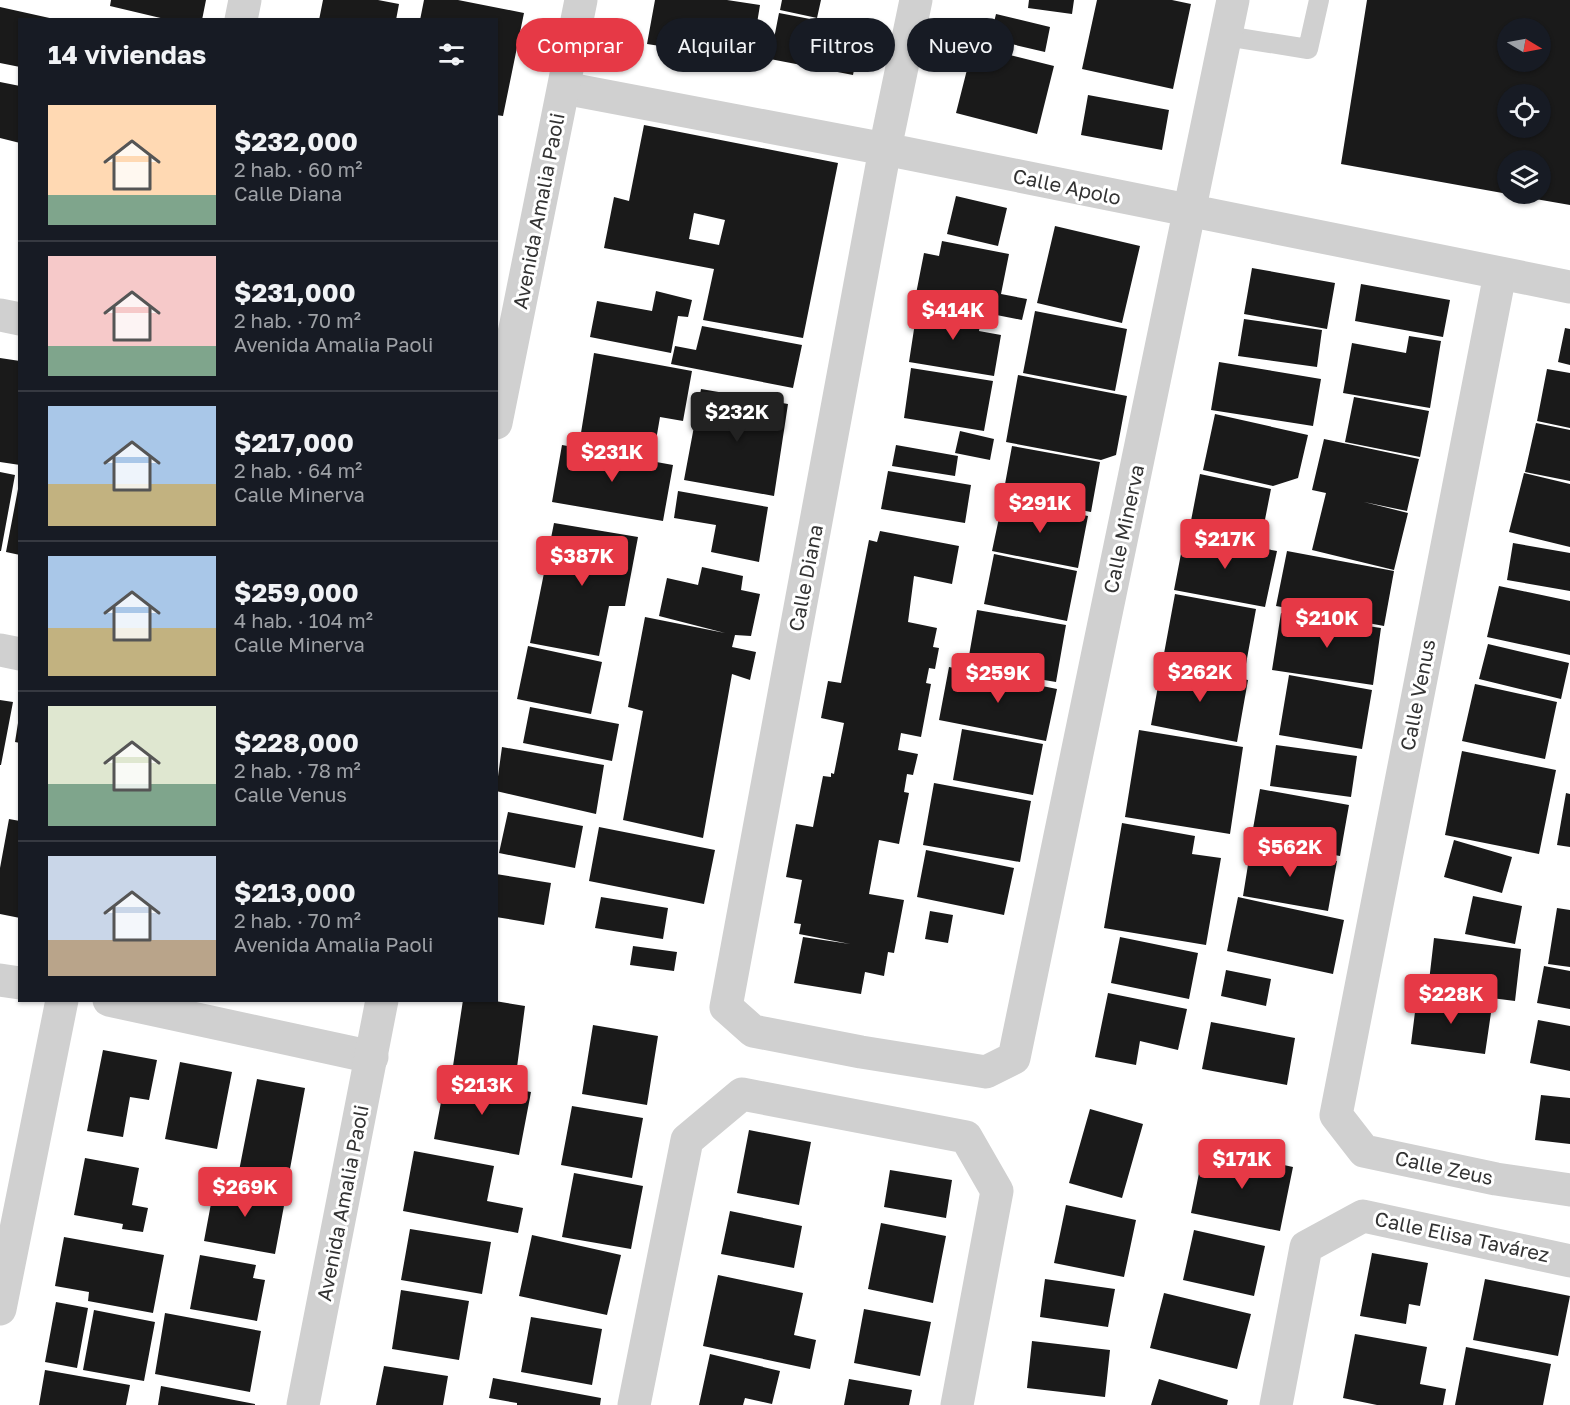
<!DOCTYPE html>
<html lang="es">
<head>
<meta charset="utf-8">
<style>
  body { margin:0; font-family:"Golos Text",sans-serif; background:#20242c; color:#f1f3f6; height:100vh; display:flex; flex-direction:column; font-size:22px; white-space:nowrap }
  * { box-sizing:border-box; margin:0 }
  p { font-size:20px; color:#9ea1a6 }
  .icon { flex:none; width:33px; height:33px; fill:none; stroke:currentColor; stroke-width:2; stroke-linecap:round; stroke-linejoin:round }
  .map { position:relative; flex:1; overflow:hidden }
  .side { position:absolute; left:18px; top:18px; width:480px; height:984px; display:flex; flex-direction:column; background:#171b24; border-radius:0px; box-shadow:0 2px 4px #0004 }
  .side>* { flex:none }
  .guide { position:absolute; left:516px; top:18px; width:570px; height:54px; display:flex; gap:12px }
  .needle { width:39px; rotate:100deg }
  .controls { position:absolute; left:1497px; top:18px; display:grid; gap:12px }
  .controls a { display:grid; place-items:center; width:54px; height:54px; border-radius:50%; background:#171b24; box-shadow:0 2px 4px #0004; font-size:30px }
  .price { position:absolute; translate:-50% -51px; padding:0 14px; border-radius:6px; background:#e63946; color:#fff; font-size:20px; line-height:39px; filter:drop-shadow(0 2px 3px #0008) }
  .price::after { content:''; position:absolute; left:50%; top:36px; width:18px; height:14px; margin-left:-9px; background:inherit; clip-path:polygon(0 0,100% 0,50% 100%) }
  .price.active { background:#222; color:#fff }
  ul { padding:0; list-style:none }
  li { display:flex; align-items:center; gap:18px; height:150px; padding:0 30px }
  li+li { border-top:2px solid #363941 }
  li span { display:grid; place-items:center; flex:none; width:168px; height:120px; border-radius:0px; color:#555 }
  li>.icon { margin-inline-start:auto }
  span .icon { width:72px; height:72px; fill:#fffc; stroke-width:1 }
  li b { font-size:26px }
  h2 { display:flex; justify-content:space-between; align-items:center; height:72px; padding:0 30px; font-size:26px }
  .tag { padding:0 21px; border-radius:27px; background:#171b24; box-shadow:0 2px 4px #0004; font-size:21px; line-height:54px }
  .tag.active { background:#e63946; color:#fff }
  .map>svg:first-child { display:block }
  .building { fill:#1a1a1a; fill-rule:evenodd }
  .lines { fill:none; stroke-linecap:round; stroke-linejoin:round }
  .service { stroke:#d0d0d0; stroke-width:20 }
  .minor { stroke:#d0d0d0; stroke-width:33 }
  .tertiary { stroke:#d0d0d0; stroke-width:33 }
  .labels { text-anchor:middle; stroke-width:6; stroke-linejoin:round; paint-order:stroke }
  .street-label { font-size:20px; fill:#333; stroke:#fff }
</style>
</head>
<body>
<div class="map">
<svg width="1570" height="1405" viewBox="0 0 1570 1405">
  <rect width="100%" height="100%" fill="#fff"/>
  <path class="building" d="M111,0h95l-4,20h-33l-59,-14z
    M323,0h55l21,4 -3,16h-77z
    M424,0h34l66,13 -21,103 -7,-1v-95h-76z
    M655,0h72l33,5 -9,55 -104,-16z
    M782,0h39l-4,18 -37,-8z
    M1029,0h45l-2,14 -44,-6z
    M1097,0h75l19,4 -18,85 -91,-20z
    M1367,0h203v205l-57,-10 27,-1v-34h-32v34l-167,-30zM1508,28h32v34h-32zM1508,94h32v34h-32z
    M0,7l54,12 -34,1v47l-20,-4z
    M779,13l83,16 -9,46 -83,-16z
    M996,14l54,13 -5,25 -55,-13z
    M973,46l81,20 -17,68 -81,-21z
    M0,82l20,4v57l-20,-5z
    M1088,95l81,15 -7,40 -81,-15z
    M644,125l194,38 -35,175 -100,-18 11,-51 -110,-21 10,-51 15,4zM694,213l31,7 -6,25 -30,-6z
    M956,196l51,12 -9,38 -51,-12z
    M1055,226l85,20 -18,77 -85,-20z
    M942,241l67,13 -8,40 26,5 -5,21 -107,-21 9,-46 15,3z
    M1252,268l83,15 -8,46 -83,-15z
    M1361,284l89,16 -7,37 -88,-16z
    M656,291l36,9 -4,17 -10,-1 -7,37 -81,-16 7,-36 55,10z
    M918,303l64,10 -3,18 22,4 -7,41 -85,-14z
    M1035,311l92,18 -12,62 -92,-18z
    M1244,319l78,11 -5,37 -79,-11z
    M702,326l100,19 -9,43 -122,-24 4,-18 21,4z
    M1565,328l5,1v36l-12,-3z
    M1409,336l32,5 -11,67 -87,-15 9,-50 54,10z
    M594,353l98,18 -9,50 -23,-4 -7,41 -74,-13z
    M0,358l20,3v104l-20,-3z
    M1219,362l102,17 -8,47 -102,-16z
    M911,368l82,13 -9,50 -80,-13z
    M1547,369l23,4v55l-33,-7z
    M1018,375l109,21 -11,59 -15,5 -95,-18z
    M701,389l87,15 -14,92 -90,-16z
    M1354,397l75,14 -9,46 -75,-15z
    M1215,414l93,21 -10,43 -25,8 -70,-16z
    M1536,423l34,7v51l-45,-9z
    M960,431l34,8 -4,21 -35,-7z
    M1324,439l95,20 -12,52 -43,-9 44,11 -14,57 -82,-20 14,-57 -14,-3z
    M562,445l111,20 -10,56 -111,-19z
    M896,445l62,11 -3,20 -63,-10z
    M1012,446l88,16 -9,50 -88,-17z
    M888,471l83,14 -6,38 -84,-14z
    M0,472l15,3 -14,76h-1z
    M1524,473l46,11v63l-61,-15z
    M1200,474l71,15 -11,56 -71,-14z
    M18,489h2v66l-14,-3z
    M678,491l90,16 -9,55 -48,-10 5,-27 -42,-7z
    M1003,499l85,17 -10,52 -86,-17z
    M554,523l84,14 -13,69h-16l-10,50 -69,-13z
    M880,531l79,15 -7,38 -38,-8 -6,46 29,6 -4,19 6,1 -4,21 -6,-1 -3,15 5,1 -10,53 -20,-4 -3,17 20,4 -5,21 -6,-1 -3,18 5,1 -10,51 -20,-4 -10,54 35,6 -10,53 -6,-1 -4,24 -19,-4 -4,22 -67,-11 9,-46 47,7 -51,-10 2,-10 -7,-1 8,-43 -16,-3 10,-53 17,3 10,-51 8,1v-4l3,1 10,-51 -23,-5 7,-37 13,2 28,-143 8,2z
    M1185,533l92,18 -12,56 -91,-17z
    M1513,543l57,10v38l-63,-11z
    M1287,551l107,20 -10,55 -108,-20z
    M994,554l83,17 -10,50 -83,-17z
    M702,567l41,9 -2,14 19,4 -9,42 -16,-1 -3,12 24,5 -6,28 -18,-6 -29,164 -80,-18 20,-109 -15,-4 17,-90 80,16 -66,-17 8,-38 31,7z
    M1499,586l71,15v54l-83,-18z
    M1175,594l81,15 -12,66 -81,-16z
    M977,610l89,15 -10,57 -89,-15z
    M1281,613l100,15 -8,57 -101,-15z
    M1488,644l81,19 -8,36 -82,-20z
    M528,646l74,16 -11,52 -74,-15z
    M1162,664l86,16 -11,62 -86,-17z
    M949,667l108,22 -11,52 -107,-21z
    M1289,675l83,15 -10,59 -83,-14z
    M1475,684l82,18 -12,57 -83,-18z
    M0,700l13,2 -12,63h-1z
    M530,707l89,17 -7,37 -89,-18z
    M18,723h2v20l-5,-1z
    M962,729l81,15 -10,51 -80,-15z
    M1139,730l104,17 -13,87 -105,-17z
    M1276,745l81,11 -6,41 -81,-11z
    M502,747l102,18 -8,49 -100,-23z
    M1462,751l94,19 -17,84 -94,-19z
    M934,783l97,18 -11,61 -97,-17z
    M1260,789l89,16 -9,51 -89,-16z
    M1566,793l4,1v53l-13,-2z
    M508,812l75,14 -8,42 -76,-15z
    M9,819l11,2v97l-20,-4v-46z
    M1122,823l73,13 -3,18 29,4 -15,87 -102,-17z
    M599,827l116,23 -11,54 -115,-23z
    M1454,840l58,17 -10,36 -58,-16z
    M1251,846l86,15 -9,50 -85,-15z
    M926,850l88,18 -10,47 -87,-18z
    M496,874l55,9 -7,42 -48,-8z
    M1473,896l49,10 -7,38 -50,-10z
    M601,897l67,11 -5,31 -68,-11z
    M1238,897l106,23 -11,54 -106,-23z
    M1557,908l13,2v57l-22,-3z
    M930,911l23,4 -5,28 -23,-4z
    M1120,937l78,16 -9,46 -78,-16z
    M1434,938l87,11 -6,52 -87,-11z
    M633,946l44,6 -3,19 -44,-6z
    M1544,966l26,5v38l-33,-6z
    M1226,970l45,9 -5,27 -45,-10z
    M1108,993l79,16 -9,41 -38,-9 -4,24 -41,-8z
    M1417,996l75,10 -7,48 -74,-10z
    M463,1000h26l36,6 -9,69 -63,-9z
    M1538,1020l32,6v45l-40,-8z
    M1211,1022l84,16 -8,47 -85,-16z
    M593,1025l65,11 -11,69 -65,-11z
    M103,1050l54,10 -8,40 -19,-3 -7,40 -36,-6z
    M180,1062l52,10 -15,77 -52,-10z
    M446,1076l85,16 -12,63 -85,-16z
    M257,1079l48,9 -18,97 -49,-9z
    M1541,1095l29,3v46l-35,-4z
    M572,1106l71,12 -11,60 -71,-13z
    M1090,1109l53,15 -21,74 -53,-15z
    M749,1130l62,12 -12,63 -62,-12z
    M1204,1148l89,19 -13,64 -89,-18z
    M414,1151l80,15 -7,35 36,7 -5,25 -115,-22z
    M85,1158l54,10 -7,37 16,3 -5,24 -21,-3 1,-5 -49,-9z
    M890,1170l62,10 -6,38 -62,-11z
    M574,1173l69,13 -12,63 -69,-12z
    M215,1182l71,13 -11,59 -71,-13z
    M1066,1205l70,15 -12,57 -70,-14z
    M730,1211l72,15 -8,42 -73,-14z
    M881,1223l65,13 -13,67 -65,-14z
    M410,1229l81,13 -9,52 -81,-14z
    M1194,1230l71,16 -11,50 -71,-16z
    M532,1235l89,20 -14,60 -88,-19z
    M64,1237l100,18 -11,58 -65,-12 1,-9 -34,-6z
    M1372,1253l56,10 -8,43 -11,-2 -3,20 -46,-8z
    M200,1255l56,10 -3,13 12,2 -8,41 -67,-12z
    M718,1275l85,18 -9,42 22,5 -6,29 -107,-23z
    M1045,1279l70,10 -7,38 -68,-10z
    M1485,1279l85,17 -12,60 -85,-16z
    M401,1290l68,11 -10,59 -67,-11z
    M1164,1293l87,21 -14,55 -87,-21z
    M56,1302l32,6 -11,60 -32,-6z
    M864,1309l67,13 -11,54 -66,-13z
    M94,1310l61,12 -11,59 -61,-11z
    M165,1313l96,18 -11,61 -95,-18z
    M531,1317l71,12 -10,56 -71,-13z
    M1355,1334l72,13 -7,37 26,5 -3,16h-66l-34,-7z
    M1032,1341l78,9 -5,47 -78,-9z
    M1466,1347l85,17 -8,41h-88z
    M710,1354l70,17 -8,33 -27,-6 -2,7h-44z
    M384,1366l64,10 -5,29h-67z
    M45,1370l85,15 -4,20h-87z
    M493,1378l108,20 -1,7h-83v-2l-28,-5z
    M849,1379l63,11 -3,15h-65z
    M1159,1379l69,21 -1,5h-76z
    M161,1386l94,18v1h-97z"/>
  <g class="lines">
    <path class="service" d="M1226,36l82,13 11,-49"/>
    <path class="minor" d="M916,0l-31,149 -159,858 27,24 108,21 125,20 28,-14 219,-1058
      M241,20l4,-20
      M564,88l321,61 685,138
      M1500,274l-164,841 28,36 132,28 74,11
      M0,315l20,4
      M0,980l20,3
      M109,1000l263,57
      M0,1309l62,-309
      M634,1405l53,-265 55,-46 224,43 31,54 -40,214
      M1276,1405l30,-158 57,-31 207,45"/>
    <path class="tertiary" d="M496,423l85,-423
      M0,650l20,4
      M303,1405l79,-405"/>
  </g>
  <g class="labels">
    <g class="street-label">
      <text transform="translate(1067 187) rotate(12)" y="7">Calle Apolo</text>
      <text transform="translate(539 211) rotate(-79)" y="7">Avenida Amalia Paoli</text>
      <text transform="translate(1124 529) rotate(-78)" y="7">Calle Minerva</text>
      <text transform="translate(806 578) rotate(-79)" y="7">Calle Diana</text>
      <text transform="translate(1418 695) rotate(-79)" y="7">Calle Venus</text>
      <text transform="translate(1444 1168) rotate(12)" y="7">Calle Zeus</text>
      <text transform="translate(343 1203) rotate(-79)" y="7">Avenida Amalia Paoli</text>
      <text transform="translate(1462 1237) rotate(12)" y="7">Calle Elisa Tavárez</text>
    </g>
  </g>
</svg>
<div class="controls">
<a><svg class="needle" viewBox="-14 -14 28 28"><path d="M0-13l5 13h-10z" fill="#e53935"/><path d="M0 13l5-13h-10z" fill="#9ea1a6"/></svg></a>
<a><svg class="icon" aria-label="locate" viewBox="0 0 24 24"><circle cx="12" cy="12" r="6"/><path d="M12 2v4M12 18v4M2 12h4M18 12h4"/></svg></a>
<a><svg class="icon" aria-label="layers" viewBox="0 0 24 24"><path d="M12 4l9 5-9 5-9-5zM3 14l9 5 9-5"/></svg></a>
</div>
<b class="price" style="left:953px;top:341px">$414K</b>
<b class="price active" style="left:737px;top:443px">$232K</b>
<b class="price" style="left:612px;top:483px">$231K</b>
<b class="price" style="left:1040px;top:534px">$291K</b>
<b class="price" style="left:1225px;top:570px">$217K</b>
<b class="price" style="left:582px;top:587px">$387K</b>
<b class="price" style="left:1327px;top:649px">$210K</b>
<b class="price" style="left:1200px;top:703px">$262K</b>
<b class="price" style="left:998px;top:704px">$259K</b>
<b class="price" style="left:1290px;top:878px">$562K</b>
<b class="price" style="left:1451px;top:1025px">$228K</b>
<b class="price" style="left:482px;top:1116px">$213K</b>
<b class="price" style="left:1242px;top:1190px">$171K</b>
<b class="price" style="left:245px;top:1218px">$269K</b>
<div class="guide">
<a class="tag active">Comprar</a>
<a class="tag">Alquilar</a>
<a class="tag">Filtros</a>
<a class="tag">Nuevo</a>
</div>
<section class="side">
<h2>14 viviendas<svg class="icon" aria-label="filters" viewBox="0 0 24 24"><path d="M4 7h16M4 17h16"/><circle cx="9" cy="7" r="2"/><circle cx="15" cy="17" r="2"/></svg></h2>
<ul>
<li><span style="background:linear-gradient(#ffd9b3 75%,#7fa58c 0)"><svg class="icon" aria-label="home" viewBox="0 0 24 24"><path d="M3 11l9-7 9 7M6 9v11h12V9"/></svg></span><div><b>$232,000</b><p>2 hab. · 60 m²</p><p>Calle Diana</p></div></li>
<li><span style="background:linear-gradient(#f6c9c9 75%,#7fa58c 0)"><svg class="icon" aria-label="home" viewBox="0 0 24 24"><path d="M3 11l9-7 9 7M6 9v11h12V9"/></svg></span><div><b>$231,000</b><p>2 hab. · 70 m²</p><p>Avenida Amalia Paoli</p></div></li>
<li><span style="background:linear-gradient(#a9c7e8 65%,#c2b280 0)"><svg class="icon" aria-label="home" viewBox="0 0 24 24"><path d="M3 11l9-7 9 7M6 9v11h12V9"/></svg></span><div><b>$217,000</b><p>2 hab. · 64 m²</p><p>Calle Minerva</p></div></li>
<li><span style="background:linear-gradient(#a9c7e8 60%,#c2b280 0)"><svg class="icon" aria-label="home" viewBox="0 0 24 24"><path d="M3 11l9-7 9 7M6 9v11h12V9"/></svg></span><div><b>$259,000</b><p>4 hab. · 104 m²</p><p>Calle Minerva</p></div></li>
<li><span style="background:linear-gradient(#dfe7d0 65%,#7fa58c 0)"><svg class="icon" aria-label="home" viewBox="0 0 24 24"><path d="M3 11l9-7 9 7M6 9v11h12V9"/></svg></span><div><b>$228,000</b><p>2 hab. · 78 m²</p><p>Calle Venus</p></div></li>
<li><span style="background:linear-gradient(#c9d6e8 70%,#b9a48a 0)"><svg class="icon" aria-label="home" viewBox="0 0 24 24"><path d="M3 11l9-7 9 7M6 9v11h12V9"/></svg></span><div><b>$213,000</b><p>2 hab. · 70 m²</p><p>Avenida Amalia Paoli</p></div></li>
</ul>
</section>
</div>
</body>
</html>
